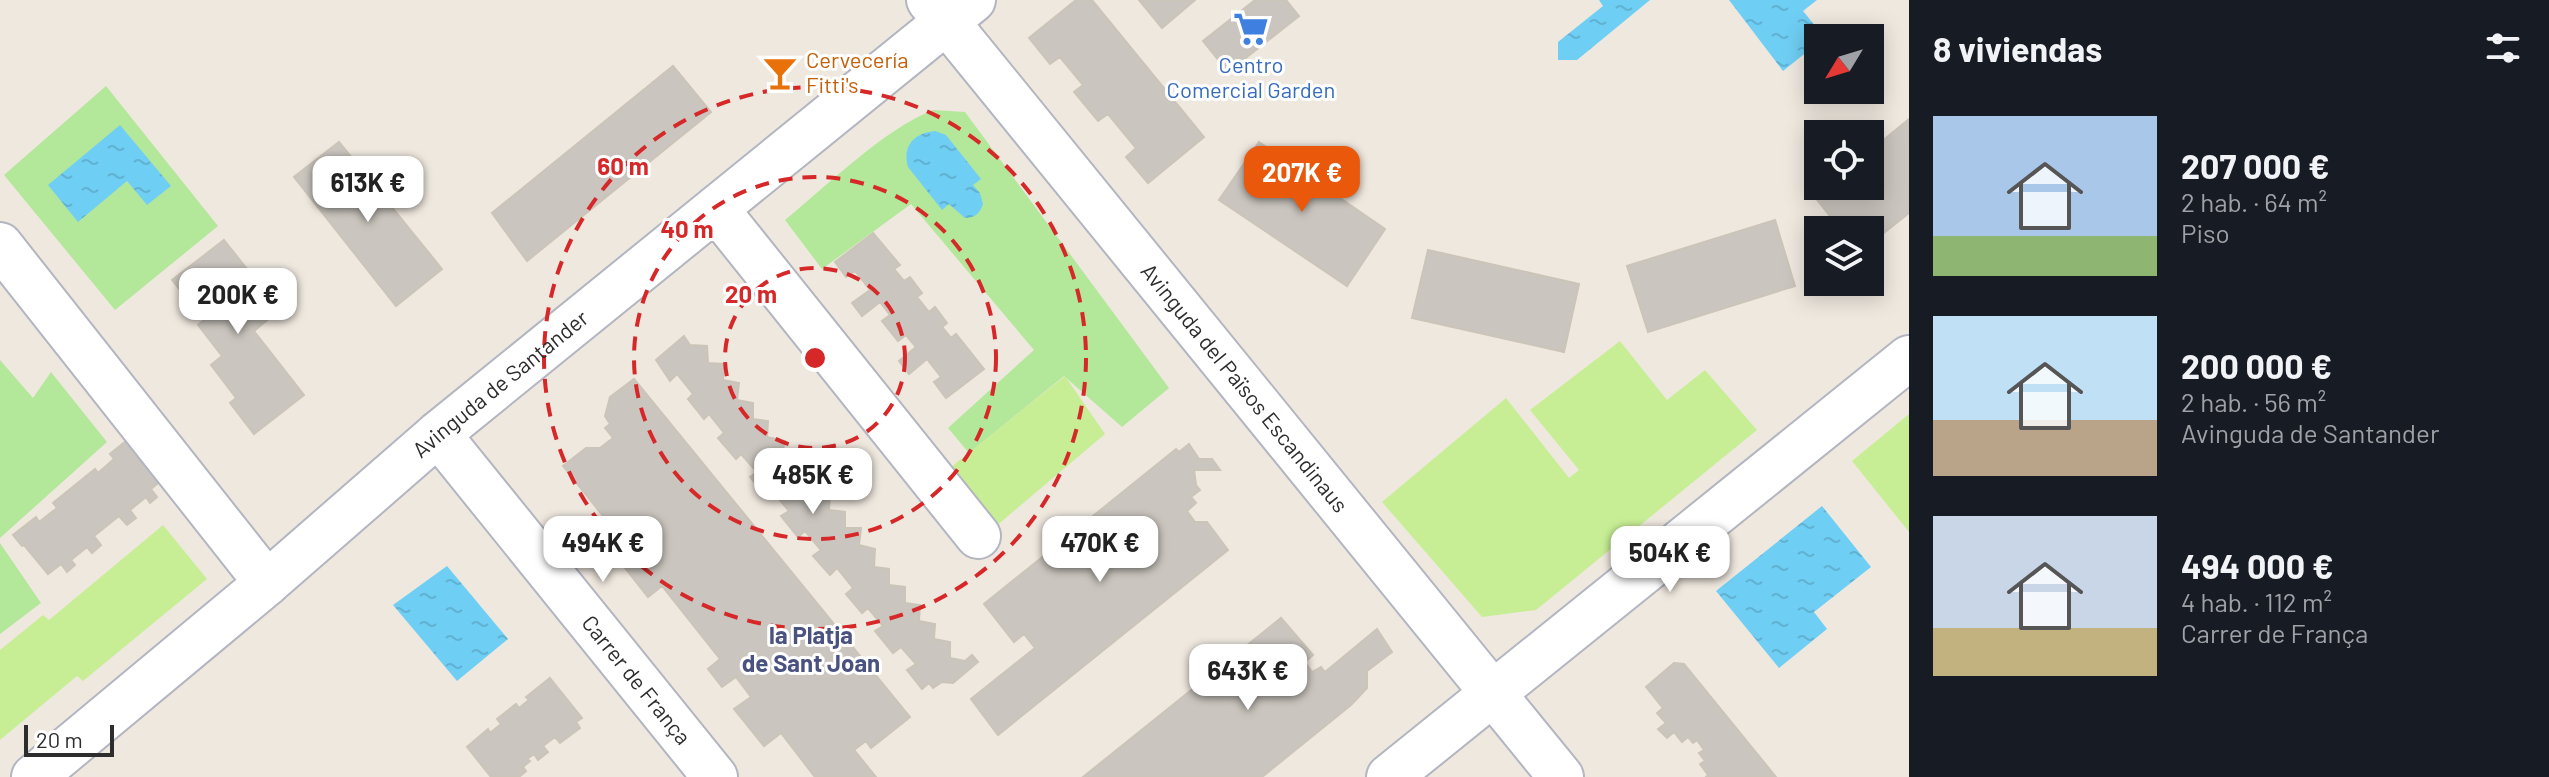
<!DOCTYPE html>
<html lang="es">
<head>
<meta charset="utf-8">
<style>
  body { margin:0; font-family:Barlow,sans-serif; background:#242831; color:#f1f3f6; height:100vh; display:flex; flex-direction:column; font-size:30px; white-space:nowrap }
  * { box-sizing:border-box; margin:0 }
  p { font-size:26px; color:#9ea1a6 }
  .icon { flex:none; width:44px; height:44px; fill:none; stroke:currentColor; stroke-width:2; stroke-linecap:round; stroke-linejoin:round }
  .map { position:relative; flex:1; overflow:hidden }
  .sheet { display:flex; flex-direction:column; background:#171b24; width:640px }
  .sheet>* { flex:none }
  .needle { width:52px; rotate:232deg }
  .fabs { position:absolute; left:1804px; top:24px; display:grid; gap:16px }
  .fabs a { display:grid; place-items:center; width:80px; height:80px; border-radius:0px; background:#171b24; box-shadow:0 4px 20px #0003; font-size:40px }
  .scale { position:absolute; left:24px; bottom:20px; width:90px; box-sizing:border-box; padding-left:8px; border:4px solid #2d2d2d; border-top:0; font-size:22px; line-height:28px; white-space:nowrap; color:#2d2d2d; -webkit-text-stroke:6px #fff; paint-order:stroke }
  .price { position:absolute; translate:-50% -68px; padding:0 18px; border-radius:16px; background:#fff; color:#222; font-size:26px; line-height:52px; filter:drop-shadow(0 2px 4px #0008) }
  .price::after { content:''; position:absolute; left:50%; top:48px; width:24px; height:18px; margin-left:-12px; background:inherit; clip-path:polygon(0 0,100% 0,50% 100%) }
  .price.selected { background:#ea580c; color:#fff }
  ul { padding:0; list-style:none }
  li { display:flex; align-items:center; gap:24px; height:200px; padding:0 24px }
  li span { display:grid; place-items:center; flex:none; width:224px; height:160px; border-radius:0px; color:#555 }
  li>.icon { margin-inline-start:auto }
  span .icon { width:96px; height:96px; fill:#fffc; stroke-width:1 }
  li b { font-size:34px }
  h2 { display:flex; justify-content:space-between; align-items:center; height:96px; padding:0 24px; font-size:34px }
  main { display:flex; flex:1; min-height:0 }
  .map>svg:first-child { display:block }
  .garden { fill:#b3e79a }
  .pitch { fill:#c7ee95 }
  .water { fill:url(#water-ripples) }
  .building { fill:#cac5be; stroke:#cbc4b8; stroke-width:2 }
  .lines { fill:none; stroke-linecap:round; stroke-linejoin:round }
  .minor-casing { stroke:#b3b5c1; stroke-width:48 }
  .minor { stroke:#fff; stroke-width:44 }
  .ring { fill:none; stroke:#d62828; stroke-width:4; stroke-dasharray:14 10 }
  .labels { text-anchor:middle; stroke-width:6; stroke-linejoin:round; paint-order:stroke }
  .food-label { font-size:22px; fill:#c56008; stroke:#fff; text-anchor:start }
  .shop-label { font-size:22px; fill:#366cbe; stroke:#fff }
  .street-label { font-size:22px; fill:#2d2d2d; stroke:#fff }
  .neighbourhood-label { font-size:24px; font-weight:bold; fill:#4a5380; stroke:#fff }
  .centre { fill:#d62828; stroke:#fff; stroke-width:4 }
  .ring-label { font-size:24px; text-anchor:middle; font-weight:bold; fill:#d62828; stroke:#fff; stroke-width:6; stroke-linejoin:round; paint-order:stroke }
</style>
</head>
<body>
<main>
<div class="map">
<svg width="1909" height="777" viewBox="0 0 1909 777">
  <defs>
    <pattern id="water-ripples" width="26" height="14" patternUnits="userSpaceOnUse" patternTransform="scale(2)"><rect width="26" height="14" fill="#6fcef4"/><path d="M2 4q2-2 4 0t4 0M15 11q2-2 4 0t4 0" fill="none" stroke="#60b1d2"/></pattern>
  </defs>
  <rect width="100%" height="100%" fill="#efe8df"/>
  <path class="garden" d="M106,86l112,140 -103,84 -111,-135z
    M933,110l32,2 204,276 -47,39 -58,-51 -95,77 -21,-25 86,-78 -123,-146 -89,65 -37,-49c43,-35 98,-90 148,-110z
    M0,360l33,38 18,-26 56,70 -107,96z
    M0,543l41,60 -41,31z"/>
  <path class="pitch" d="M1620,341l47,59 38,-30 52,60 -221,180 -54,7 -100,-115 124,-104 63,80 10,-8 -49,-60z
    M1065,376l40,58 -110,93 -44,-60z
    M1909,414v118l-57,-71z
    M163,525l44,54 -124,102 -6,-5 -77,64v-90l43,-35 6,5z"/>
  <path class="water" d="M1599,0h51l-73,60h-19v-18l45,-36z
    M1729,0h88l-14,11 22,27h-7v5l-35,28z
    M120,125l51,61 -24,19 -20,-24 -49,41 -30,-37z
    M935,131l11,4 35,44 -8,6 7,8 3,11c-3,9 -8,14 -18,14l-16,-14 -7,6 -34,-43c-6,-21 6,-34 27,-36z
    M1822,506l49,61 -57,45 13,17 -48,39 -63,-77z
    M447,566l61,73 -51,42 -64,-76z"/>
  <path class="building" d="M1076,0h16l112,137 -56,46 -22,-26 10,-9 -28,-34 -10,7 -24,-29 9,-7 -23,-28 -10,7 -21,-26z
    M1139,0h56l-33,28z
    M1255,0h31l13,16 -71,56 -25,-31z
    M673,66l38,46 -184,149 -35,-48z
    M1909,119v94l-39,31v-14h-29l-27,-34 13,-10h43v-35z
    M339,142l103,127 -46,37 -102,-129z
    M1259,142l126,87 -38,57 -128,-86z
    M1775,220l20,66 -147,46 -21,-66z
    M873,233l27,32 -6,4 10,12 6,-4 12,16 -5,4 12,15 6,-5 12,16 -5,4 9,11 5,-4 28,35 -38,29 -12,-16 7,-5 -14,-18 -18,15 -10,-13 17,-14 -10,-12 -8,6 -16,-20 8,-6 -10,-13 -18,14 -10,-13 18,-13 -15,-19 -9,6 -11,-15z
    M224,240l31,39 -8,6 25,31 -18,15 50,64 -50,39 -24,-31 6,-5 -25,-33 11,-9 -24,-31 6,-5 -32,-40z
    M1428,250l151,34 -15,68 -152,-34z
    M684,336l6,9 17,1 1,17 16,1 -1,16 16,3 -2,17 16,3v16l15,2 -1,16 18,4 -3,13 16,5v14l17,3v17l15,1 -1,16 16,2v16h16l-2,17 16,4 -1,18 15,2v16l16,2v16l15,2 -1,16 16,3 -1,15 16,3v16l15,3 7,-6 6,7 -25,21 -11,-1 -9,6 -4,-5 -7,6 -15,-19 9,-6 -15,-17 -8,6 -18,-22 8,-5 -15,-18 -6,5 -16,-19 7,-6 -16,-20 -7,7 -17,-19 8,-6 -16,-19 -7,6 -17,-21 8,-5 -16,-19 -7,5 -16,-20 7,-5 -16,-18 -5,5 -18,-21 6,-5 -15,-19 -5,5 -16,-20 5,-5 -16,-20 -7,7 -14,-21z
    M634,379l276,338 -39,31 -5,-7 -12,9 22,27h-61l-34,-44 -17,13 -30,-37 17,-12 -15,-20 -14,10 -14,-18 12,-10 -58,-73 -14,11 -45,-57 12,-9 -52,-65 23,-18h14l13,-10 -8,-10 5,-4 -5,-8 5,-19z
    M131,437l33,41 -13,11 6,8 -7,6 -4,-6 -16,13 6,8 -9,7 -8,-9 -25,20 7,9 -9,8 -5,-6 -16,13 4,5 -8,7 -6,-8 -13,10 -24,-29 -2,1 -9,-11 23,-18 3,5 18,-14 -4,-5 42,-34 3,4 16,-14 -4,-5z
    M1189,444l10,15h13l8,11h-26l2,15 4,5 -9,7 5,6 -9,8 8,11h12l21,28 -230,185 -27,-36 64,-51 -11,-14 -10,8 -30,-38 192,-155 3,3z
    M1281,618l32,37 -8,7 7,10 9,-5 4,5 52,-43 15,23 -25,19v17l-16,17 -89,72h-179z
    M1674,663l10,1 92,113h-70l2,-2 -8,-11 5,-3 -6,-8 5,-3 -7,-10 -4,3 -5,-6 -6,5 -8,-10 -7,6 -9,-9 8,-6 -9,-10 6,-5 -17,-21z
    M550,678l32,40 -6,4 4,6 -20,15 -5,-6 -12,9 5,6 -10,8 -4,-6 -7,5 3,2 -7,6 3,4 -7,6h-28l-24,-30 21,-18 2,4 11,-9 -4,-5 19,-15 3,4 10,-8 -3,-3z"/>
  <g class="lines">
    <g class="minor-casing">
      <g id="minor">
        <path id="s1" d="M929,0l632,777"/>
        <path d="M716,209l262,327"/>
        <path d="M0,245l267,338"/>
        <path id="s2" d="M438,434l277,343"/>
        <path id="s3" d="M34,777l233,-194 171,-149 535,-434"/>
        <path d="M1389,777l520,-419"/>
      </g>
    </g>
    <use href="#minor" class="minor"/>
  </g>
  <g class="ring">
    <circle cx="815" cy="358" r="90"/>
    <circle cx="815" cy="358" r="181"/>
    <circle cx="815" cy="358" r="271"/>
  </g>
  <defs>
    <g id="supermarket-bare" transform="scale(2.76)"><path d="M-6-5.5h2.5l.6 2H6L4.5 2H-2.5L-4.4-4H-6ZM-1.5 3.2a1.3 1.3 0 1 0 .1 0ZM3 3.2a1.3 1.3 0 1 0 .1 0Z" fill="#3f7fe0" stroke="#fff" stroke-width="2.5" paint-order="stroke"/></g>
    <g id="bar-bare" transform="scale(2.76)"><path d="M-6-5H6L.8 .8V4.5H3.5V6h-7V4.5H-.8V.8Z" fill="#e8710a" stroke="#fff" stroke-width="2.5" paint-order="stroke"/></g>
  </defs>
  <g fill-rule="evenodd">
    <use href="#supermarket-bare" x="1251" y="29"/>
    <use href="#bar-bare" x="780" y="73"/>
  </g>
  <g class="labels">
    <g class="food-label">
      <text x="806" y="68">Cervecería<tspan x="806" dy="25">Fitti's</tspan></text>
    </g>
    <g class="shop-label">
      <text x="1251" y="73">Centro<tspan x="1251" dy="25">Comercial Garden</tspan></text>
    </g>
    <g class="street-label">
      <text dy="8" stroke="none"><textPath href="#s3" startOffset="610">Avinguda de Santander</textPath></text>
      <text dy="8" stroke="none"><textPath href="#s1" startOffset="500">Avinguda del Països Escandinaus</textPath></text>
      <text dy="8" stroke="none"><textPath href="#s2" startOffset="316">Carrer de França</textPath></text>
    </g>
    <g class="neighbourhood-label">
      <text x="811" y="644">la Platja<tspan x="811" dy="28">de Sant Joan</tspan></text>
    </g>
  </g>
  <circle cx="815" cy="358" r="12" class="centre"/>
  <g class="ring-label">
    <text x="623" y="175">60 m</text>
    <text x="687" y="238">40 m</text>
    <text x="751" y="303">20 m</text>
  </g>
</svg>
<div class="fabs">
<a><svg class="needle" viewBox="-14 -14 28 28"><path d="M0-13l5 13h-10z" fill="#e53935"/><path d="M0 13l5-13h-10z" fill="#9ea1a6"/></svg></a>
<a><svg class="icon" aria-label="locate" viewBox="0 0 24 24"><circle cx="12" cy="12" r="6"/><path d="M12 2v4M12 18v4M2 12h4M18 12h4"/></svg></a>
<a><svg class="icon" aria-label="layers" viewBox="0 0 24 24"><path d="M12 4l9 5-9 5-9-5zM3 14l9 5 9-5"/></svg></a>
</div>
<div class="scale">20 m</div>
<b class="price selected" style="left:1302px;top:214px">207K €</b>
<b class="price" style="left:368px;top:224px">613K €</b>
<b class="price" style="left:238px;top:336px">200K €</b>
<b class="price" style="left:813px;top:516px">485K €</b>
<b class="price" style="left:603px;top:584px">494K €</b>
<b class="price" style="left:1100px;top:584px">470K €</b>
<b class="price" style="left:1670px;top:594px">504K €</b>
<b class="price" style="left:1248px;top:712px">643K €</b>
</div>
<section class="sheet">
<h2>8 viviendas<svg class="icon" aria-label="filters" viewBox="0 0 24 24"><path d="M4 7h16M4 17h16"/><circle cx="9" cy="7" r="2"/><circle cx="15" cy="17" r="2"/></svg></h2>
<ul>
<li><span style="background:linear-gradient(#a9c7e8 75%,#8fb573 0)"><svg class="icon" aria-label="home" viewBox="0 0 24 24"><path d="M3 11l9-7 9 7M6 9v11h12V9"/></svg></span><div><b>207 000 €</b><p>2 hab. · 64 m²</p><p>Piso</p></div></li>
<li><span style="background:linear-gradient(#bfe0f5 65%,#b9a48a 0)"><svg class="icon" aria-label="home" viewBox="0 0 24 24"><path d="M3 11l9-7 9 7M6 9v11h12V9"/></svg></span><div><b>200 000 €</b><p>2 hab. · 56 m²</p><p>Avinguda de Santander</p></div></li>
<li><span style="background:linear-gradient(#c9d6e8 70%,#c2b280 0)"><svg class="icon" aria-label="home" viewBox="0 0 24 24"><path d="M3 11l9-7 9 7M6 9v11h12V9"/></svg></span><div><b>494 000 €</b><p>4 hab. · 112 m²</p><p>Carrer de França</p></div></li>
</ul>
</section>
</main>
</body>
</html>
